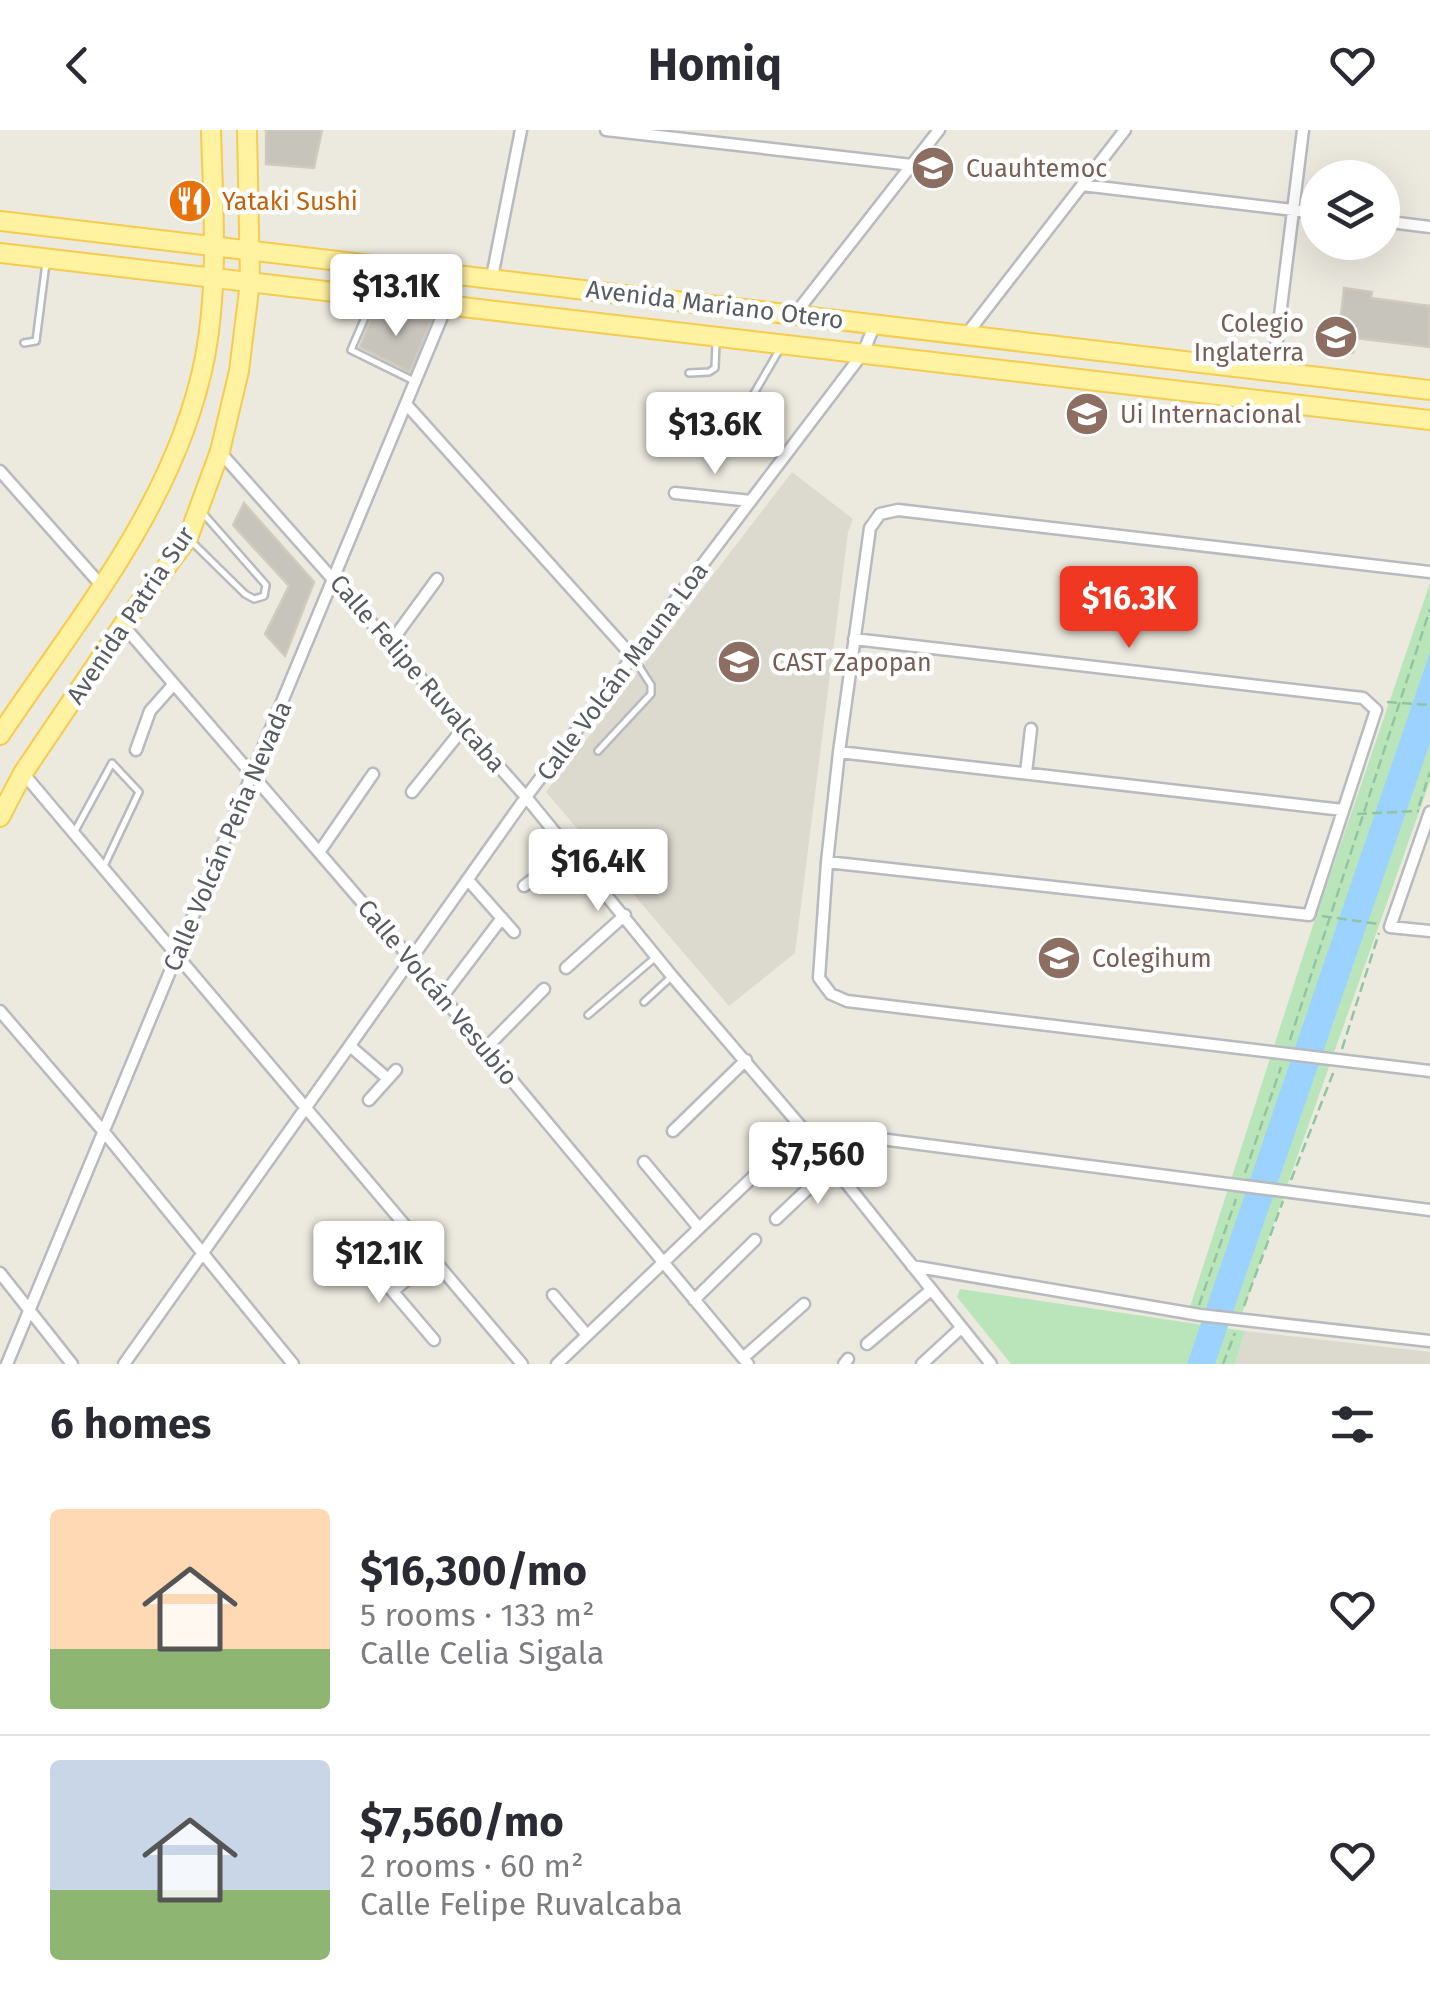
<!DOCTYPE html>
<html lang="en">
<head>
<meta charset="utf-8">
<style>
  body { margin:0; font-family:"Fira Sans",sans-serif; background:#f2f2f3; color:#2b2b33; height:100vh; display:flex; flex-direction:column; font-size:38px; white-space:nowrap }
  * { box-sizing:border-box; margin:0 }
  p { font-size:32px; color:#7c7c81 }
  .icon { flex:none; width:55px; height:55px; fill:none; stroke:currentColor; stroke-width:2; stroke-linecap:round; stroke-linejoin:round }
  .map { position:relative; height:1234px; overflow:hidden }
  .sheet { display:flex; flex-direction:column; background:#fff; flex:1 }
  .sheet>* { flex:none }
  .tools { position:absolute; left:1300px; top:30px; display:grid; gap:20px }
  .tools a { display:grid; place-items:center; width:100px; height:100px; border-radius:50%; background:#fff; box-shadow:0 10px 40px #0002; font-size:50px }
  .price { position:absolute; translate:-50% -85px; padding:0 22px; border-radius:10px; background:#fff; color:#222; font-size:32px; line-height:65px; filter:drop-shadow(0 2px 5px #0008) }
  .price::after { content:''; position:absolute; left:50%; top:60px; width:30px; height:22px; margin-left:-15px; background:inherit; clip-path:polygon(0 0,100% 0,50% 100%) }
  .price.selected { background:#ef3722; color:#fff }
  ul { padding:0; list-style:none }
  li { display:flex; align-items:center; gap:30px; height:250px; padding:0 50px }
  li+li { border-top:2px solid #e1e1e2 }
  li span { display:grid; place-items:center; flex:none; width:280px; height:200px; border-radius:10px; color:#555 }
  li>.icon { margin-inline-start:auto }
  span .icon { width:120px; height:120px; fill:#fffc; stroke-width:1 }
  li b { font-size:42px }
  h2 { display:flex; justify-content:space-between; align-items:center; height:120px; padding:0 50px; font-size:42px }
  header { display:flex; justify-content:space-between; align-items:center; height:130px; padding:0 50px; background:#fff; font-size:45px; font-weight:700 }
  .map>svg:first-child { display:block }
  .education { fill:#dcd9ce }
  .green { fill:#bae5bb }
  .water { fill:#9cd2ff }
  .building { fill:#c7c4bc; stroke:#d1cbbd; stroke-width:2.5 }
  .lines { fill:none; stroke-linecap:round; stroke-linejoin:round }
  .lane-casing { stroke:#b7babf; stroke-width:10 }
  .street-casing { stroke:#b7babf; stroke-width:15 }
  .primary-casing { stroke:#f6cb4e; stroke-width:22 }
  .path { stroke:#91c4a1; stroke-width:2.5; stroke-dasharray:10 5; stroke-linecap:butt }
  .lane { stroke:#fff; stroke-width:5 }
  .street { stroke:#fff; stroke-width:10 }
  .primary { stroke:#fff2a1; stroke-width:18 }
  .labels { text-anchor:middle; stroke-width:9; stroke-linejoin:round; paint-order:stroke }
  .education-label { font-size:25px; fill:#785e54; stroke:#fff; text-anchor:start }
  .food-label { font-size:25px; fill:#c56008; stroke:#fff; text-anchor:start }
  .street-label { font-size:25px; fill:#585c61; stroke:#fff }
</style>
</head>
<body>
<header><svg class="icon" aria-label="back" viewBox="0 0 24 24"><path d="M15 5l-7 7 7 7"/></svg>Homiq<svg class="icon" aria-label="heart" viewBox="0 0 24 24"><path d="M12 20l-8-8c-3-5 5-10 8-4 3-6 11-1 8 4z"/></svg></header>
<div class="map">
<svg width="1430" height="1234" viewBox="0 0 1430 1234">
  <rect width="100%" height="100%" fill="#eceadf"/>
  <path class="education" d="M792,342l61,47 -5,13 -53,421 -66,53 -183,-214z
    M1245,1201l185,21v12h-195z"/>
  <path class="green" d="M1430,453v198l-190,538 -52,-6 125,-388z
    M960,1159l285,42 -10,33h-224l-54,-67z"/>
  <path class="water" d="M1430,522v91l-215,621h-28z"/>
  <path class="building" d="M266,0h56l-8,38 -48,-4z
    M1344,158l28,4 -1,6 59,8v41l-75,-9 -2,15 -16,-1z
    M373,184l58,6 -21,52 -50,-25z
    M244,373l70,79 -29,74 -20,-22 24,-48 -56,-61z"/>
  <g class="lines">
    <g class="lane-casing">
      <path id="lane" d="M373,169l-22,51 61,30
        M24,213l12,-2 10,-78
        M781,217l-39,67 14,19 30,22
        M689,243l20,-1 6,-4 1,-25
        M192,412l53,52 9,5 10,-3 2,-11 -65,-74
        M598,621l53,-57v-9l-18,-28
        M75,701l37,-68 27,29 -35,74
        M644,872l27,-25
        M588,885l69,-59"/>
    </g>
    <g class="street-casing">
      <path id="street" d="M606,0l306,35
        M1082,55l236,28
        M1382,91l48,6
        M492,147l29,-147
        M795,184l144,-184
        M966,205l159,-205
        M1273,242l30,-242
        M406,274l227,253
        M220,322l306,345 146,179 131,153 188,235
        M0,341l101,114
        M675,363l76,8
        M1430,442l-532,-62 -18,4 -10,14 -31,224 -12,110 -8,116 12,16 16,7 583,70
        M123,495l288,334 337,405
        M391,512l46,-63
        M136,620l14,-39 23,-26
        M839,622l504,58
        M23,643l499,591
        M1026,643l5,-44
        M412,662l53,-66
        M1430,682l-40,115 40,4
        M320,721l53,-77
        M827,732l482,53 67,-205 -13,-12 -509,-59
        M468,750l46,52
        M524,756l47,-36
        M566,838l59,-53
        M442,867l60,-79
        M0,881l104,121 189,232
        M350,916l37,32
        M485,919l59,-60
        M369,970l27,-30
        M673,1001l73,-71
        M644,1032l55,66
        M776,1089l56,-53
        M355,1117l79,93
        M912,1136l288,49 230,26
        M0,1143l72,91
        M393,1161l40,-32
        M553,1165l34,40
        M694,1170l61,-60
        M867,1214l64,-54
        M743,1228l61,-54
        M7,1234l439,-1057
        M124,1234l402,-567 337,-444 12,-29
        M557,1234l246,-235 627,81
        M844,1234l4,-5
        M922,1234l39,-36"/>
    </g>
    <g class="primary-casing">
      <path id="primary" d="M0,91l1430,169
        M0,123l1430,167
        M0,605c79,-118 177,-234 205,-378 14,-74 8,-152 6,-227
        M0,687l23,-44 100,-148 65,-87 32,-87 19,-80 11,-89 -3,-152"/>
    </g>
    <path class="path" d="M1387,572l43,3
      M1419,676l11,-34
      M1357,684l62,-3
      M1322,786l57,8
      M1290,910l140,-431
      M1342,919l37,-116
      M1245,1043l36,-106
      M1291,1050l43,-109
      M1199,1175l37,-106
      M1244,1176l39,-105
      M1223,1234l12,-31"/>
    <use href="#lane" class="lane"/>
    <use href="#street" class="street"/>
    <use href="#primary" class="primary"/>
  </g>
  <defs>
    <g id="school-disc" transform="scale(2.25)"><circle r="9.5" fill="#8d6e63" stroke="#fff"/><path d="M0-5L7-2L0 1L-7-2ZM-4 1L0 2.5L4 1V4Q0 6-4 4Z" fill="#fff"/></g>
    <g id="restaurant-disc" transform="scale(2.25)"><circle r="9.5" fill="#e8710a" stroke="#fff"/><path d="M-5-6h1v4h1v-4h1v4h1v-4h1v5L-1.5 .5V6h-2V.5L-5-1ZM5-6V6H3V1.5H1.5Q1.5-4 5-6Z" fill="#fff"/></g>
    <g id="university-disc" transform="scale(2.25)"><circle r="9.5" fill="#8d6e63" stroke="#fff"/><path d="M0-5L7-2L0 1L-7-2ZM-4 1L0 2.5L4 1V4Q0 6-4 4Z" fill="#fff"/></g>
  </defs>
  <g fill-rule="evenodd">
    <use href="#school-disc" x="933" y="38"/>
    <use href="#restaurant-disc" x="190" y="71"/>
    <use href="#school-disc" x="1336" y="207"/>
    <use href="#university-disc" x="1087" y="284"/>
    <use href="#school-disc" x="739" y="532"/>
    <use href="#school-disc" x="1059" y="828"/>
  </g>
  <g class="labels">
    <g class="education-label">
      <text x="966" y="47">Cuauhtemoc</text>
      <text x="1304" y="202" text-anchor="end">Colegio<tspan x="1304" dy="29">Inglaterra</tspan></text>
      <text x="1120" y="293">Ui Internacional</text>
      <text x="772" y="541">CAST Zapopan</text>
      <text x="1092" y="837">Colegihum</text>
    </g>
    <g class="food-label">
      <text x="222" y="80">Yataki Sushi</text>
    </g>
    <g class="street-label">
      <text transform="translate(715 174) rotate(7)" y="9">Avenida Mariano Otero</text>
      <text transform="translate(130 485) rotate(-56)" y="9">Avenida Patria Sur</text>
      <text transform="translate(622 541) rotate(-53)" y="9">Calle Volcán Mauna Loa</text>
      <text transform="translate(418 543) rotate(49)" y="9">Calle Felipe Ruvalcaba</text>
      <text transform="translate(227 706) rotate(-67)" y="9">Calle Volcán Peña Nevada</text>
      <text transform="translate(438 862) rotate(50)" y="9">Calle Volcán Vesubio</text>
    </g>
  </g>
</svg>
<div class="tools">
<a><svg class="icon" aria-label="layers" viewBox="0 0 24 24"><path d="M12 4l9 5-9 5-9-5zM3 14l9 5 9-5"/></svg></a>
</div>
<b class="price" style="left:396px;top:209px">$13.1K</b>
<b class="price" style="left:715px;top:347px">$13.6K</b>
<b class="price selected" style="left:1129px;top:521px">$16.3K</b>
<b class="price" style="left:598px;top:784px">$16.4K</b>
<b class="price" style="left:818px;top:1077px">$7,560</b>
<b class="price" style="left:379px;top:1176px">$12.1K</b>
</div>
<section class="sheet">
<h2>6 homes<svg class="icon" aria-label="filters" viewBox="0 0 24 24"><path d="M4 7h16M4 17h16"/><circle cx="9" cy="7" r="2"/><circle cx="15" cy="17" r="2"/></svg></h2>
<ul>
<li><span style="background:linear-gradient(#ffd9b3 70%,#8fb573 0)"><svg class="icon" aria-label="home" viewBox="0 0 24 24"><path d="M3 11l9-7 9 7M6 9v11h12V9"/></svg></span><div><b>$16,300/mo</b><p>5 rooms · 133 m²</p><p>Calle Celia Sigala</p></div><svg class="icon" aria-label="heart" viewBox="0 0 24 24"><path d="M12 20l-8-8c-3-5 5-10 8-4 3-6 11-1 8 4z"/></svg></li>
<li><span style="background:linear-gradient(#c9d6e8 65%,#8fb573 0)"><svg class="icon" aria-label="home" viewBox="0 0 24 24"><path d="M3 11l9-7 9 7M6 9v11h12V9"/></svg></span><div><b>$7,560/mo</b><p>2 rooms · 60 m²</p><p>Calle Felipe Ruvalcaba</p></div><svg class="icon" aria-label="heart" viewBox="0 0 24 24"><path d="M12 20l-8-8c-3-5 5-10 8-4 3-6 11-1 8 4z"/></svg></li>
</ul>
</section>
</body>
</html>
